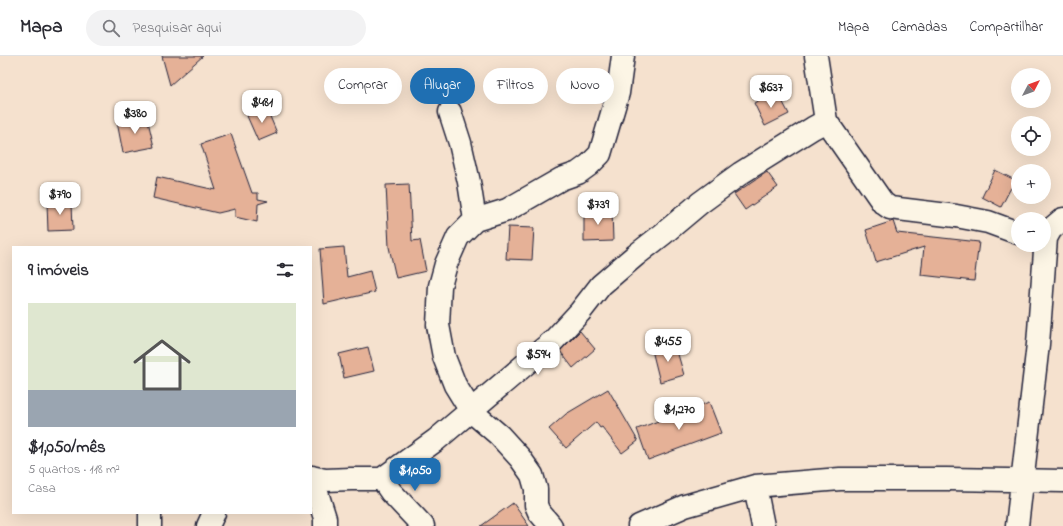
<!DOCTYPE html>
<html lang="pt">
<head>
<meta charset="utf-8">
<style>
  body { margin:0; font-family:"Indie Flower",sans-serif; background:#f2f2f3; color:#2b2b33; height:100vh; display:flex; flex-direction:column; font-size:15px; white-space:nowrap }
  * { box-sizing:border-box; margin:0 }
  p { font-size:13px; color:#7c7c81 }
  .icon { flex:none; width:22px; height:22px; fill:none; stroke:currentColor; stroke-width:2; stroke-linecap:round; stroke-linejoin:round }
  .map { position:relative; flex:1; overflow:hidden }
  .sheet { position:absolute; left:12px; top:190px; width:300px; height:268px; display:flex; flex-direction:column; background:#fff; border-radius:0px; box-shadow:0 4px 16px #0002 }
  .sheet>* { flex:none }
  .guide { position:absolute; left:324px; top:12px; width:380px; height:36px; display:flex; gap:8px }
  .needle { width:26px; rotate:49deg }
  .controls { position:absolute; left:1011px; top:12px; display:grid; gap:8px }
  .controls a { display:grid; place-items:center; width:40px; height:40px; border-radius:50%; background:#fff; box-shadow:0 4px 16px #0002; font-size:20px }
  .price { position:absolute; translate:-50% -34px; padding:0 9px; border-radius:8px; background:#fff; color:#222; font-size:13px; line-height:26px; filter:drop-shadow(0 1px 2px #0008) }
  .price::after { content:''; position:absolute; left:50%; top:24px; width:12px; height:9px; margin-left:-6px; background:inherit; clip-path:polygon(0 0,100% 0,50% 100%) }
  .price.active { background:#1f6fb2; color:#fff }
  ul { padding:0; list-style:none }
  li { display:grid; align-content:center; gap:8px; height:212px; padding:0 16px }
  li+li { border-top:1px solid #e1e1e2 }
  li span { display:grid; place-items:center; height:124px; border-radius:0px; color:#555 }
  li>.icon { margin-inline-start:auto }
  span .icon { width:72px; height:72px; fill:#fffc; stroke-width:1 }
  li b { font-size:17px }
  h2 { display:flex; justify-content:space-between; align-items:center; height:48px; padding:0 16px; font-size:17px }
  .pill { padding:0 14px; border-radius:18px; background:#fff; box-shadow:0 4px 16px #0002; font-size:14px; line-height:36px }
  .pill.active { background:#1f6fb2; color:#fff }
  header { display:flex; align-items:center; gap:24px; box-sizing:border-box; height:56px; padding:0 20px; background:#fff; border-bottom:1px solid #e1e1e2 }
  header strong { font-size:19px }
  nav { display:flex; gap:22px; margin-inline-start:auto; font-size:14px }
  .search { width:280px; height:36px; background:#f2f2f3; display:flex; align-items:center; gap:10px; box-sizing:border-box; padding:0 14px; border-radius:22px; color:#7c7c81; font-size:15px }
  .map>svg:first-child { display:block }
  .building { fill:#e5b197; stroke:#22223b }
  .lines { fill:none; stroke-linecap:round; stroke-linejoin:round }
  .street-casing { stroke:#22223b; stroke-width:25 }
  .street { stroke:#fcf5e5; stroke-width:22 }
</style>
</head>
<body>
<header>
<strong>Mapa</strong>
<div class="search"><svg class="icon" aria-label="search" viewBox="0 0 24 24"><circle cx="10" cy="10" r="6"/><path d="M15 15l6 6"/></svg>Pesquisar aqui</div>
<nav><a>Mapa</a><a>Camadas</a><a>Compartilhar</a></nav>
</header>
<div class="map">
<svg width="1063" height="470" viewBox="0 0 1063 470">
  <rect width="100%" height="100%" fill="#f5e1ce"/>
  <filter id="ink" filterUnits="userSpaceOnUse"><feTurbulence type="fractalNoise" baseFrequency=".025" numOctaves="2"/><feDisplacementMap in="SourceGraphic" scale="8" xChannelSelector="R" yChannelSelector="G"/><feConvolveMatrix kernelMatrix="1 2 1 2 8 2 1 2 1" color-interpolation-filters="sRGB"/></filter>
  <g filter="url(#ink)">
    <path class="building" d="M162,0h41l-33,29z
      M777,35l12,23 -24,12 -11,-23z
      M266,51l11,26 -19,8 -11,-25z
      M147,61l7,30 -31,6 -6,-31z
      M231,78l21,59h6v6l10,2 -10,3 -1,18 -22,-5v-8l-17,4 -65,-15 4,-21 59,13 -15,-46z
      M995,114l20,10 -14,27 -19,-10z
      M767,116l11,15 -33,23 -11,-16z
      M409,128l3,57 8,-1 6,31 -30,7 -7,-31 -3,-62z
      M72,146l1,28 -25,1 -1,-28z
      M612,154l1,31 -29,1v-31z
      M893,165l4,12 82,9 -5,39 -53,-6 3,-28 -48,15 -10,-32z
      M508,171l26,1 -2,32 -26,-1z
      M344,191l3,30 23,-6 5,21 -51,12 -4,-55z
      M580,275l15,18 -22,19 -13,-17z
      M675,288l9,31 -24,7 -8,-32z
      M368,291l6,24 -30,7 -5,-24z
      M608,333l30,52 -16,12 -20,-26 -2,1 -4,-6 -30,26 -17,-19 17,-15z
      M709,346l12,31 -73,27 -11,-31z
      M513,447l16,23h-48z"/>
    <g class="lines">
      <g class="street-casing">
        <path id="street" d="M816,0l10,65 57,82 7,5 66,8 32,6 30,11
          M450,56l10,31 9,39 6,38
          M311,421l14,3 26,-1h31l54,-39 118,-100 26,-28 21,-27 35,-30 27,-21 37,-31 41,-30 72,-45 13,-7
          M312,421l13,41v8
          M382,423l9,13 32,34
          M755,430l8,40
          M150,457v13
          M208,470l6,-13
          M551,470l-12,-14 -3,-7v-16l-4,-14 -12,-17 -21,-23 -28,-24 -16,-26 -11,-28 -6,-32 2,-39 6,-22 12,-27 17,-17 32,-10 54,-31 17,-6 11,-8 11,-11 18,-61 5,-37
          M639,470l46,-20 70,-20 85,-7h107l116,2
          M1017,470l21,-182 8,-106 5,-9 12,-10"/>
      </g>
      <use href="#street" class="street"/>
    </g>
  </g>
</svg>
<div class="controls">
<a><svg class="needle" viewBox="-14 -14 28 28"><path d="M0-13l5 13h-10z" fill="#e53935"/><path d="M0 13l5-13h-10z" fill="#7c7c81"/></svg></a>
<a><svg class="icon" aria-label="locate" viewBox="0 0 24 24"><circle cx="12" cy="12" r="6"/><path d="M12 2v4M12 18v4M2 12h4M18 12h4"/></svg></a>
<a>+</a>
<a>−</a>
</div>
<b class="price" style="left:771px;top:53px">$637</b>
<b class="price" style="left:262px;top:68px">$481</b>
<b class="price" style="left:135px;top:79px">$380</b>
<b class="price" style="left:60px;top:160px">$790</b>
<b class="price" style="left:598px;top:170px">$739</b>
<b class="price" style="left:668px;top:307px">$455</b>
<b class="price" style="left:538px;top:320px">$594</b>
<b class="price" style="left:679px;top:375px">$1,270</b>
<b class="price active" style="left:415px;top:436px">$1,050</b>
<div class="guide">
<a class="pill">Comprar</a>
<a class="pill active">Alugar</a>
<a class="pill">Filtros</a>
<a class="pill">Novo</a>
</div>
<section class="sheet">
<h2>9 imóveis<svg class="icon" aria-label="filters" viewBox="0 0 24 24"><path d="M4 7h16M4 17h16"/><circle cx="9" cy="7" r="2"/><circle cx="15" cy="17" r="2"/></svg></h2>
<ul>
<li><span style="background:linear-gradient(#dfe7d0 70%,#9aa5b1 0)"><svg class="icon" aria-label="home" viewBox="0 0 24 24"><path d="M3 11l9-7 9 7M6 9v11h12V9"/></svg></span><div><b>$1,050/mês</b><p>5 quartos · 118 m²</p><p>Casa</p></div></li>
</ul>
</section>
</div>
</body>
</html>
